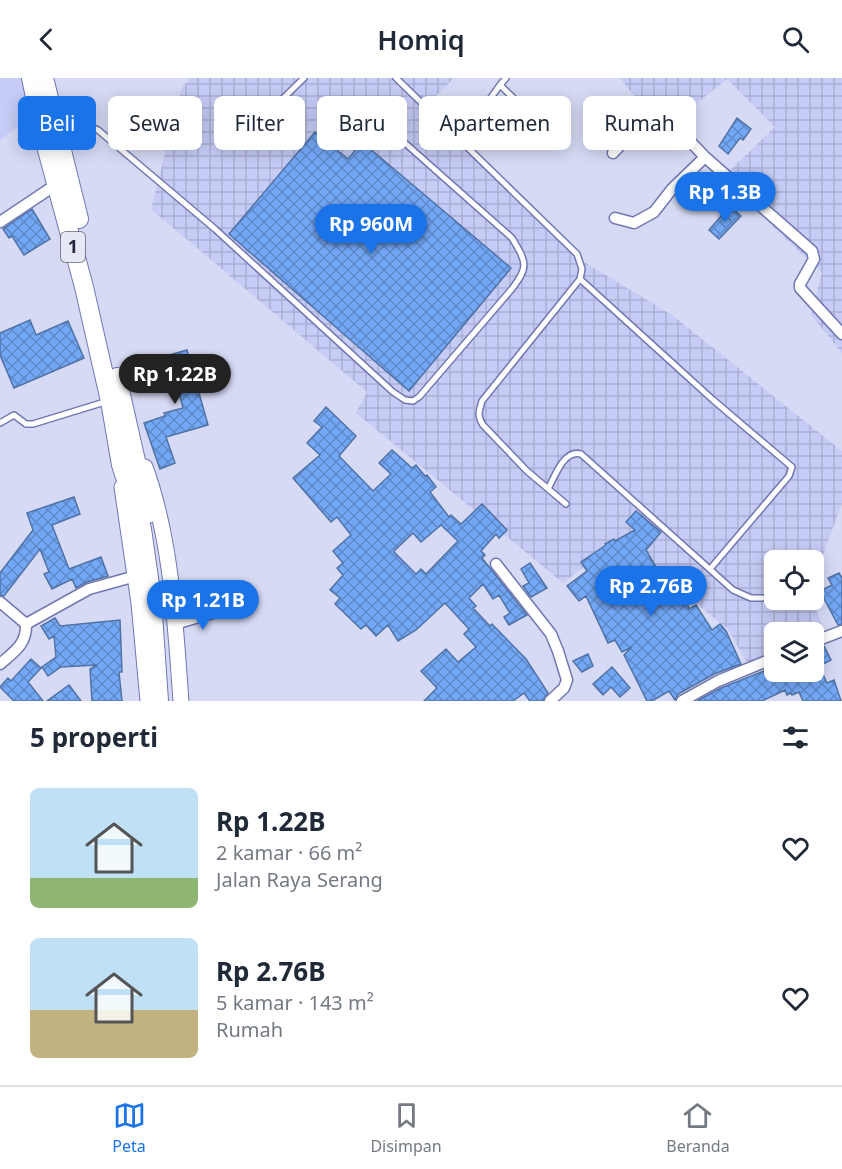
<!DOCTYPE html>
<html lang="id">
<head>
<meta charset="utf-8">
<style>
  body { margin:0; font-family:"Noto Sans",sans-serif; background:#f6f6f7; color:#1f2937; height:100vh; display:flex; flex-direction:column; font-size:22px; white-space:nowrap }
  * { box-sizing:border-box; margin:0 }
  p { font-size:20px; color:#747a83 }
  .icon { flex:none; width:33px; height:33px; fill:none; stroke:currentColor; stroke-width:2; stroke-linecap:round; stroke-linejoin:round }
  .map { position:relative; height:623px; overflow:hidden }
  .side { display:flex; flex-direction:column; background:#fff; flex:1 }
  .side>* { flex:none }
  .hud { position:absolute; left:18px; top:18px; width:807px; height:54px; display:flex; gap:12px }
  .fabs { position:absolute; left:764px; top:472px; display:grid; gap:12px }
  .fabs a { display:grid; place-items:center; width:60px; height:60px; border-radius:9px; background:#fff; box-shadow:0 3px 15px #0003; font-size:30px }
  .price { position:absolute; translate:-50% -51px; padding:0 14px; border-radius:21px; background:#1a73e8; color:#fff; font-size:20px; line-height:39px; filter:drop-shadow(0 2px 3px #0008) }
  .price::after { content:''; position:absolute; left:50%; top:36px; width:18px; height:14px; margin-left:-9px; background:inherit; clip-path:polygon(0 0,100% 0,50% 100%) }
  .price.selected { background:#222; color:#fff }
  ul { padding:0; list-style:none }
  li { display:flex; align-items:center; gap:18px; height:150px; padding:0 30px }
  li span { display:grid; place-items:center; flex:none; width:168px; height:120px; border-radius:9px; color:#555 }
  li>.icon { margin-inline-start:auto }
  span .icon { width:72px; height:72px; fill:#fffc; stroke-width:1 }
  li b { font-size:26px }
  h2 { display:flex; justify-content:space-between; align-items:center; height:72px; padding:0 30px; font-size:26px }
  .chip { padding:0 21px; border-radius:9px; background:#fff; box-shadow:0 3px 15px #0003; font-size:21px; line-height:54px }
  .chip.selected { background:#1a73e8; color:#fff }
  header { display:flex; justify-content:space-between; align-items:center; height:78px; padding:0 30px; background:#fff; font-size:27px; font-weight:600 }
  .menu { display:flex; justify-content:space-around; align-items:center; height:84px; border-top:2px solid #e0e1e3; background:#fff; font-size:16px; color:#747a83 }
  .menu a { display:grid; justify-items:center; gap:3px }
  .menu .selected { color:#1a73e8 }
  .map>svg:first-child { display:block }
  .built { fill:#c6ccf6 }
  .industrial { fill:url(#industrial-grid) }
  .building { fill:url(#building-cross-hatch); stroke:#5172a5; stroke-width:1.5; fill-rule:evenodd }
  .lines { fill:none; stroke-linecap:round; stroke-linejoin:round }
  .service-casing { stroke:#7178b2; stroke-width:8 }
  .minor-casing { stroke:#7178b2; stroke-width:13 }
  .secondary-casing { stroke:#7178b2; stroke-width:17 }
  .trunk-casing { stroke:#7178b2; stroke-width:20 }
  .service { stroke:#fff; stroke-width:5 }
  .minor { stroke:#fff; stroke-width:10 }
  .secondary { stroke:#fff; stroke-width:15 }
  .trunk { stroke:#fff; stroke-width:18 }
  .labels { text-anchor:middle; stroke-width:6; stroke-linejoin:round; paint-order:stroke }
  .shield { fill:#e6e8f5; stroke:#606276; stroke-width:1.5 }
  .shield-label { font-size:18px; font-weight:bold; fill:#262840 }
</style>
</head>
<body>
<header><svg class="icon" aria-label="back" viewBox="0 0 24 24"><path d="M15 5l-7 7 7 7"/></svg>Homiq<svg class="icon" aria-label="search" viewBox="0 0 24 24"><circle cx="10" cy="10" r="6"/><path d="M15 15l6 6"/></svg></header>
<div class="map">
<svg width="842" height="623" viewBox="0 0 842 623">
  <defs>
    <pattern id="industrial-grid" width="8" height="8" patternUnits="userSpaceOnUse" patternTransform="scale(1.5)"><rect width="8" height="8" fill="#c6ccf6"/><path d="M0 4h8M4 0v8" fill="none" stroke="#aaafd4"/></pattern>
    <pattern id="building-cross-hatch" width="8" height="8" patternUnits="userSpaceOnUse" patternTransform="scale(1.5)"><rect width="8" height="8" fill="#73a8f7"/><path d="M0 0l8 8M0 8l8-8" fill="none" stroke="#5e89c9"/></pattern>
  </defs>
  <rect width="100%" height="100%" fill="#d6daf4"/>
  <path class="built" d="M0,0h48l4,23 -52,39z"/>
  <path class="industrial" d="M191,0h263l-30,30 160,154 88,53 170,136v52l-29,80v-22h-39v39h39l12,34 -12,5v-6h-39v21l-26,11 -20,-36 -110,-88 -55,42 -207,-170 11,-21 -216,-183 31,-122z
    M620,0h222v275l-31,-38 11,-42 -100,-95 53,-51 -48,-48 -65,52z"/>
  <path class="building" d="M610,27l18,17 -11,11 -18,-17z
    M737,40l14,11 -8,11 -3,-2 -12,16 -9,-8z
    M315,54l33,27 14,-17 149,126 -102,123 -180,-157z
    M730,128l11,10 -22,23 -10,-9z
    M32,131l18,30 -26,16 -12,-19 -3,2 -6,-9z
    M30,242l6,15 32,-14 16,37 -70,30 -14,-33v-22z
    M187,272l21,75 -42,12 9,26 -15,6 -16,-46 21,-7 -1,-3 19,-5 -8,-31 -21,5 -6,-21z
    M326,329l30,29 -17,20 34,35 18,-17 -12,-11 13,-13 20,18 4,-3 9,11 2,-1 9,12 -6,5 19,25 2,-2 10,9 21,-20 25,26 -8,8 -3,-4 -15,17 4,4 -3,3 45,57 -18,10 -5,-8 6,-4 -11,-18 -6,4 -10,-15 -14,14 7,8 -3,2 17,18 2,-2 34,35 22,34 -5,8h-13l-6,-8 -11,8h-89l13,-13 -16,-17 25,-22 12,13 18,-15 -12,-13 5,-5 -24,-26 -29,27 -18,11 -10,-16 -12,11 -10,-11 -5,4 -26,-25 5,-6 -10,-8 13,-15 -6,-7 6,-5 -10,-12 18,-16 -14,-18 -6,5 -38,-44 27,-23 -13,-12 15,-16 -8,-6zM441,447l17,16 -32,33 -5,-5 -5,5 -22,-22 1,-2 18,-17 8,9z
    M74,419l6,17 -28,11 17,44 32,-12 7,19 -21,6 -11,6 -4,-9 -20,10 -8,-15 5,-2 -9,-23 -36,47 -4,-1v-22l33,-43 -6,-17z
    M636,433l25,21 -15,18 13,22 10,29 16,-5 4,13 7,-4 16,25 8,-6 6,7 15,33 -27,10 -36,20 -3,6 -6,-9 -17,10h-5l-23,-46 8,-8 -10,5 -7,-12 -7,3 -22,-47 -7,5 -12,-15 20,-15 -6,-9 25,-17 -1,-1 9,-5 1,2 20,-11 -9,-8z
    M530,485l17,25 -16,9 -8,-11 6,-3 -8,-14z
    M839,495l3,5v46l-4,1 -18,-34 12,-6 -4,-7z
    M55,540l5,8 60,-6 2,52h-3l3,29h-30l-2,-32 7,-4 -36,2 -13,9 -6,-9 14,-10 -2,-21 -5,3 -8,-13z
    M824,568l7,14 -12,6 8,17 7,-3 7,21h-38l-4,-9 -7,3 -1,-2 -4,2 -2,-5 -23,11h-65l24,-13 53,-21v5h39v-23z
    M588,576l5,12 -11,6 -9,-11z
    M31,581l10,9 -13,14 15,19h-29l-14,-14 8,-9 3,3z
    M612,589l18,21 -10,9 -9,-10 -8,8 -10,-11z
    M69,607l12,16h-34z"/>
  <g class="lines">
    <g class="service-casing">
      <path id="service" d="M396,0l181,176 5,15 -2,10 -98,122c-3,10 -5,15 1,24l44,46 39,33
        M500,7l6,-7
        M263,40l41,-40
        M61,52l28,-4 9,4 117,99 178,163 12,8 8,1 6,-4 92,-107c18,-23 16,-27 1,-52l-115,-102
        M460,63l40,-56 34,33
        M580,201l132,120 80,68 -3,9 -79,93
        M0,345l14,-8 12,9h7l75,-23
        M548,411c7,-13 16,-40 33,-35l152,136 18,8h11"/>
    </g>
    <g class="minor-casing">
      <path id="minor" d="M613,75c14,-15 30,-34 50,-40l42,44 107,94 2,8 -14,25v4l42,46
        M615,140l19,5 20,-11 18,-23 33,-32
        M0,144l57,-38
        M496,486l55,70 7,17 9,29 -3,8 -14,13
        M0,524l26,22c1,20 -12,28 -26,40
        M26,546l63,-35 47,-13
        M175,546l48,-14
        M813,564l29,-11
        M682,623l36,-20 56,-23"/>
    </g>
    <g class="secondary-casing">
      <path id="secondary" d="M145,389c27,74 30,156 36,234
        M122,409l17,116 9,98"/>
    </g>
    <g class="trunk-casing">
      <path id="trunk" d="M31,0l12,57 41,152 26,114 11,64 21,64 10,70 7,102
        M44,0l35,141
        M117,299l31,137"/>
    </g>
    <use href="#service" class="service"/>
    <use href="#minor" class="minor"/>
    <use href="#secondary" class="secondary"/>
    <use href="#trunk" class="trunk"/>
  </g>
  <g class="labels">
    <rect class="shield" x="61" y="154" width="24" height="30" rx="4.5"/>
    <g class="shield-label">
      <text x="73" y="175">1</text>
    </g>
  </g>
</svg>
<div class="fabs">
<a><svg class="icon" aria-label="locate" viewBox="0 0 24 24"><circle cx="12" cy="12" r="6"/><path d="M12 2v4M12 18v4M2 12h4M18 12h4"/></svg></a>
<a><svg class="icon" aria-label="layers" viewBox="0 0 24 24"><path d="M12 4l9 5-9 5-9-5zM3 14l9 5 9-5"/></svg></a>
</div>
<b class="price" style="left:725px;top:145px">Rp 1.3B</b>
<b class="price" style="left:371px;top:177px">Rp 960M</b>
<b class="price selected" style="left:175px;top:327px">Rp 1.22B</b>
<b class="price" style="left:651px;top:539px">Rp 2.76B</b>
<b class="price" style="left:203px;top:553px">Rp 1.21B</b>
<div class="hud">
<a class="chip selected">Beli</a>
<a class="chip">Sewa</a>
<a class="chip">Filter</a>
<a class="chip">Baru</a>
<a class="chip">Apartemen</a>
<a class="chip">Rumah</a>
</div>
</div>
<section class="side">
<h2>5 properti<svg class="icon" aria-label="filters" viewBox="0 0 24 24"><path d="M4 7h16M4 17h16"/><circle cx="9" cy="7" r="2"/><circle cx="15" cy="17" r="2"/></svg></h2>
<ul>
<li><span style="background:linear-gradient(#bfe0f5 75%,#8fb573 0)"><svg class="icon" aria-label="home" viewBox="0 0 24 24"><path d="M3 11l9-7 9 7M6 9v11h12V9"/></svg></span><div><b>Rp 1.22B</b><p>2 kamar · 66 m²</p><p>Jalan Raya Serang</p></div><svg class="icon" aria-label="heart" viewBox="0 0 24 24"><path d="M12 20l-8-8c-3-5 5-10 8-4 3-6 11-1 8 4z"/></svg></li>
<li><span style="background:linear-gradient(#bfe0f5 60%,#c2b280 0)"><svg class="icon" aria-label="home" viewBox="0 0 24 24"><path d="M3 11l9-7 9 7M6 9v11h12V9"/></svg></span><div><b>Rp 2.76B</b><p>5 kamar · 143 m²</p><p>Rumah</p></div><svg class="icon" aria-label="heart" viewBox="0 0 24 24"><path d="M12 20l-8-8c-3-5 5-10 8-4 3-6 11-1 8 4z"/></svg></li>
</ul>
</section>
<nav class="menu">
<a class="selected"><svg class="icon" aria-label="map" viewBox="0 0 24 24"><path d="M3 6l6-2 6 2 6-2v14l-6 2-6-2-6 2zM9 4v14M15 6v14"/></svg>Peta</a>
<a><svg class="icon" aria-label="saved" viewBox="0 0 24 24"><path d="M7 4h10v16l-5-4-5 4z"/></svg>Disimpan</a>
<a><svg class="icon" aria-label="home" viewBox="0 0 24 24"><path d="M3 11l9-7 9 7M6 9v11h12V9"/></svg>Beranda</a>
</nav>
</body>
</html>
